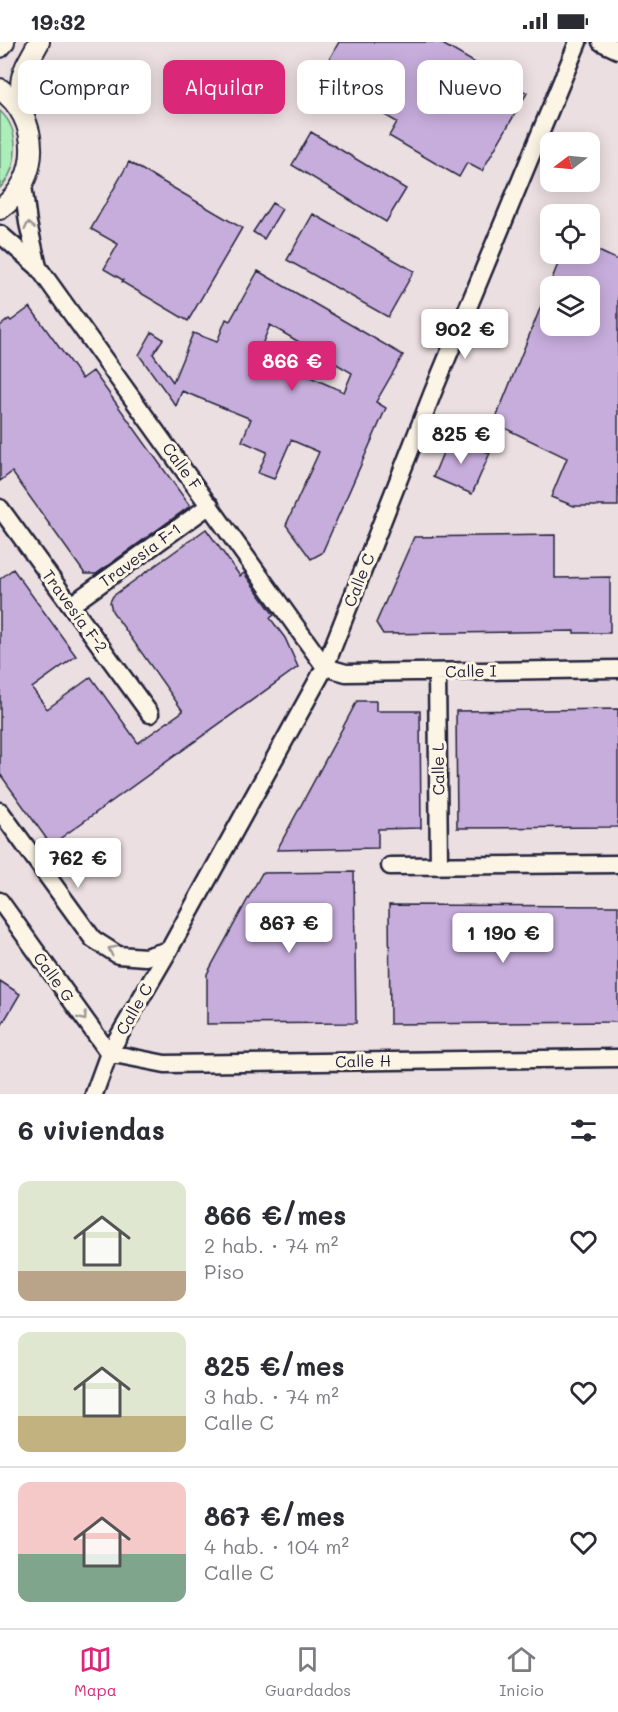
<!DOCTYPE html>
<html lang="es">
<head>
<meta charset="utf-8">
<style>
  body { margin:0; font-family:Mali,sans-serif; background:#f2f2f3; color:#2b2b33; height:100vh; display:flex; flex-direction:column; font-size:22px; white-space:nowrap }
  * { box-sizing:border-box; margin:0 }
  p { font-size:20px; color:#7c7c81 }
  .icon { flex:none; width:33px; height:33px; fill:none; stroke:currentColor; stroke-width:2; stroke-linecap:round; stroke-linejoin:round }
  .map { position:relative; height:1052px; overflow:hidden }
  .side { display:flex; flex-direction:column; background:#fff; flex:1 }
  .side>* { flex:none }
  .banner { position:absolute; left:18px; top:18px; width:582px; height:54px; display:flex; gap:12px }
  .needle { width:39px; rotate:254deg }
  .tools { position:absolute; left:540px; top:90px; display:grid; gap:12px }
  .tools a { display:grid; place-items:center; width:60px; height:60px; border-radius:12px; background:#fff; box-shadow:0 3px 15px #0003; font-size:30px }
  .price { position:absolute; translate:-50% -51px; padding:0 14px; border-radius:6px; background:#fff; color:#222; font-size:20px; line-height:39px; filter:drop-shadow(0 2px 3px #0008) }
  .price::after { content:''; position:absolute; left:50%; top:36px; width:18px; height:14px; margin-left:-9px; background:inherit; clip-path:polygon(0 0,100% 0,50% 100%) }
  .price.selected { background:#db2777; color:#fff }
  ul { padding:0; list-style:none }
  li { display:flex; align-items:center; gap:18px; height:150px; padding:0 18px }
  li+li { border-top:2px solid #e1e1e2 }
  li span { display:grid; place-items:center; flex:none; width:168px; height:120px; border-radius:12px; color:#555 }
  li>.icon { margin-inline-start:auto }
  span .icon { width:72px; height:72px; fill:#fffc; stroke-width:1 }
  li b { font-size:26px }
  h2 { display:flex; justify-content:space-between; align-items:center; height:72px; padding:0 18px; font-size:26px }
  .tag { padding:0 21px; border-radius:12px; background:#fff; box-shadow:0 3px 15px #0003; font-size:21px; line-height:54px }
  .tag.selected { background:#db2777; color:#fff }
  .status { display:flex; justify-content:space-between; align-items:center; height:42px; padding:0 30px; background:#fff; direction:ltr }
  .status svg { height:16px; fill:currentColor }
  .dock { display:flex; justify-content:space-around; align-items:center; height:84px; border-top:2px solid #e1e1e2; background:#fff; font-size:16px; color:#7c7c81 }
  .dock a { display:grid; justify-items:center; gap:3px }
  .dock .selected { color:#db2777 }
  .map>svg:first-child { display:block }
  .green { fill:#aceeb8; stroke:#67887a; stroke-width:1.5 }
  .building { fill:#c7addc; stroke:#22223b; stroke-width:1.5; fill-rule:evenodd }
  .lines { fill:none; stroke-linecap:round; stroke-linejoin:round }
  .minor-casing { stroke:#22223b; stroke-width:21 }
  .tertiary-casing { stroke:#22223b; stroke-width:24 }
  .minor { stroke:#fcf5e5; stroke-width:16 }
  .tertiary { stroke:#fcf5e5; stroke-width:20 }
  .oneway { stroke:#9a9698 }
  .labels { text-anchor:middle; stroke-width:6; stroke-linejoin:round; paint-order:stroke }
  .street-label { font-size:16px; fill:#22223b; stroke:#fcf5e5 }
</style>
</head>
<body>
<div class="status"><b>19:32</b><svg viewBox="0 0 49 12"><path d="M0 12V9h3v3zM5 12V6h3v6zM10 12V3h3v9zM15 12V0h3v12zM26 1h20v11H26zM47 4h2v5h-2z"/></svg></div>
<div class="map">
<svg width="618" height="1052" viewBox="0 0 618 1052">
  <rect width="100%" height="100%" fill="#ecdfe2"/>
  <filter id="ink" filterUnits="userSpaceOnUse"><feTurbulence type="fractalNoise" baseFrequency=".0167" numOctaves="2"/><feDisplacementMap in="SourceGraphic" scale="12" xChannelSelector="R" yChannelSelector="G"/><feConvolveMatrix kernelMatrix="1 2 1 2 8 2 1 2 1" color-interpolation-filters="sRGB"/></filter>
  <g filter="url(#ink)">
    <path class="green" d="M0,69c21,19 19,57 0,77z"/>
    <path class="building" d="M339,0h100l88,51 -45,78 -15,-8 -8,14 -70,-41 8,-14 -78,-45z
      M311,90l95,57 -20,33 -94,-57z
      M129,120l113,66 -54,93 -66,-39 1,-2 -19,-11 14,-25 -27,-15z
      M272,161l10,6 -18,30 -11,-7z
      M313,172l101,57 -26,46 -101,-57z
      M590,205l28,13v246h-44l-23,-9 16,-39 -73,-35 68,-169h28zM550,244h40v40h-40z
      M258,229l145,84 -27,47 10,6 -64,145 -11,6 -25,-34 33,-73 -28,-12 -17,39 -16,-6 9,-21 -25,-11 9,-22 -69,-28 -6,15 -37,-51 13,-23 11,7 -10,15 20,28 20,-49 24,9 9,-23 4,2zM270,283l82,48 -8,19 -86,-38z
      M30,265l52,72 11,-8 97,135 -94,68h-11l-73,-102 -12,9v-155l9,-7 2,2z
      M449,396l41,15 -18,41 -39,-17z
      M206,487l34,47 4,-3 30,42 -4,3 15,20 13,29 -247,178 -51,-71v-195l13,-10 63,87 -44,32 15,21 44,-32 47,66 45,-32 -71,-100 -2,-9 3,-6z
      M555,493v43l55,-1v56h-36v-2l-191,3 -7,-11 38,-86z
      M357,659h19v10h44l1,117 -43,1v19l-101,2z
      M618,667v118l-161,1 -1,-117z
      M354,830l2,151 -149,1v-50l55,-101z
      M389,863l229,1v116l-228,2z
      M0,939l20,13 -20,34z"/>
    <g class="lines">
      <g class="minor-casing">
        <path id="minor" d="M601,0l17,8
          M23,143l5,38 10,44
          M0,192l38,33 287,400
          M0,466l150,206
          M71,563l139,-100
          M325,625l21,6 272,-4
          M437,630l2,194
          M0,769l93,128 25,16 27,2 24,-7
          M390,824l228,-2
          M0,859l109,152
          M109,1011l56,11 453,-6
          M94,1052l15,-41 60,-103 156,-283 108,-275 145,-350"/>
      </g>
      <g class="tertiary-casing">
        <path id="tertiary" d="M0,5l4,-5
          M0,47c41,29 42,91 0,120
          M24,71c-7,-37 -2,-40 15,-71"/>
      </g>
      <use href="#minor" class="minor"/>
      <use href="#tertiary" class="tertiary"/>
    </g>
    <defs><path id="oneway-chevron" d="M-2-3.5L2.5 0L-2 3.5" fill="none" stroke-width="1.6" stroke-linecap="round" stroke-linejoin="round" transform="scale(1.5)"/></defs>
    <g class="oneway">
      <use href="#oneway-chevron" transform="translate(29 184) rotate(-102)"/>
      <use href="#oneway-chevron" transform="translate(112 908) rotate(-153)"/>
      <use href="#oneway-chevron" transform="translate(83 975) rotate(54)"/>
    </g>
  </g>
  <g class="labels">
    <g class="street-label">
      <text transform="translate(182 424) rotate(54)" y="6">Calle F</text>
      <text transform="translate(140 513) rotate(-36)" y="6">Travesía F-1</text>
      <text transform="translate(359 538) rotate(-68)" y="6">Calle C</text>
      <text transform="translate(75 569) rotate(54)" y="6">Travesía F-2</text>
      <text transform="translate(471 629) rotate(-1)" y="6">Calle I</text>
      <text transform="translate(438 727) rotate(-91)" y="6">Calle L</text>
      <text transform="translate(54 935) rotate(54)" y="6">Calle G</text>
      <text transform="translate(134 967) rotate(-60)" y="6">Calle C</text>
      <text transform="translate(363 1019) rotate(-1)" y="6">Calle H</text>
    </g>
  </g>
</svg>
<div class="tools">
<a><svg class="needle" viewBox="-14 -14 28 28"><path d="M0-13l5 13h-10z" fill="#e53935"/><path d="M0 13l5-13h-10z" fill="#7c7c81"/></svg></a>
<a><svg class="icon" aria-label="locate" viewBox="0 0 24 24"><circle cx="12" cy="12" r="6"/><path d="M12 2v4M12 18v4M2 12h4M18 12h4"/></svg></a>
<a><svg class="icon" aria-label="layers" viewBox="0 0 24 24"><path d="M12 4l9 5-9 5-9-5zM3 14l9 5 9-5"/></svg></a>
</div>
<b class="price" style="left:465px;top:318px">902 €</b>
<b class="price selected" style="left:292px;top:350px">866 €</b>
<b class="price" style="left:461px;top:423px">825 €</b>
<b class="price" style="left:78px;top:847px">762 €</b>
<b class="price" style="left:289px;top:912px">867 €</b>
<b class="price" style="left:503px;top:922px">1 190 €</b>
<div class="banner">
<a class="tag">Comprar</a>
<a class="tag selected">Alquilar</a>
<a class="tag">Filtros</a>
<a class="tag">Nuevo</a>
</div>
</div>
<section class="side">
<h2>6 viviendas<svg class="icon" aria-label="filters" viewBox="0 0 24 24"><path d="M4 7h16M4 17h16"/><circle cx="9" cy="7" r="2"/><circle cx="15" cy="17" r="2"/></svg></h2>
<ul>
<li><span style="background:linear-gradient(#dfe7d0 75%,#b9a48a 0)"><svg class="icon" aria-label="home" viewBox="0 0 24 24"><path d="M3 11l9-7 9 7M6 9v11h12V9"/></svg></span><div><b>866 €/mes</b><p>2 hab. · 74 m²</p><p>Piso</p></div><svg class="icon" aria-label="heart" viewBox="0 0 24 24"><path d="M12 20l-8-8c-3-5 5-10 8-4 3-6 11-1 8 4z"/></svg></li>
<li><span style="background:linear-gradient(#dfe7d0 70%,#c2b280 0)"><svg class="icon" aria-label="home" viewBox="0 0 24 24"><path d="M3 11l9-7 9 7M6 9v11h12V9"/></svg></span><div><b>825 €/mes</b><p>3 hab. · 74 m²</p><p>Calle C</p></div><svg class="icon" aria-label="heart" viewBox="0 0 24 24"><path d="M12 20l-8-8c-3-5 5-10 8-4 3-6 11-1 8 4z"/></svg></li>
<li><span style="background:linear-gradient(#f6c9c9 60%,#7fa58c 0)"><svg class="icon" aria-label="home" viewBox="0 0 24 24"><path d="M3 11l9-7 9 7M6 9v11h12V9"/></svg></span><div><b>867 €/mes</b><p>4 hab. · 104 m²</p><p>Calle C</p></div><svg class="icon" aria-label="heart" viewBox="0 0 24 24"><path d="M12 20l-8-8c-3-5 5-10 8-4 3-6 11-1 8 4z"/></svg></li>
</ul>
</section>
<nav class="dock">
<a class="selected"><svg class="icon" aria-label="map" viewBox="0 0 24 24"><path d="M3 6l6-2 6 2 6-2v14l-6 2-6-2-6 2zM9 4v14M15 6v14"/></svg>Mapa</a>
<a><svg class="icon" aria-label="saved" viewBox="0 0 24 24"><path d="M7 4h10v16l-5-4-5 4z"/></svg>Guardados</a>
<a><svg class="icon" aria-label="home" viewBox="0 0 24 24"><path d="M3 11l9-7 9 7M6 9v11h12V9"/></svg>Inicio</a>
</nav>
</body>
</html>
